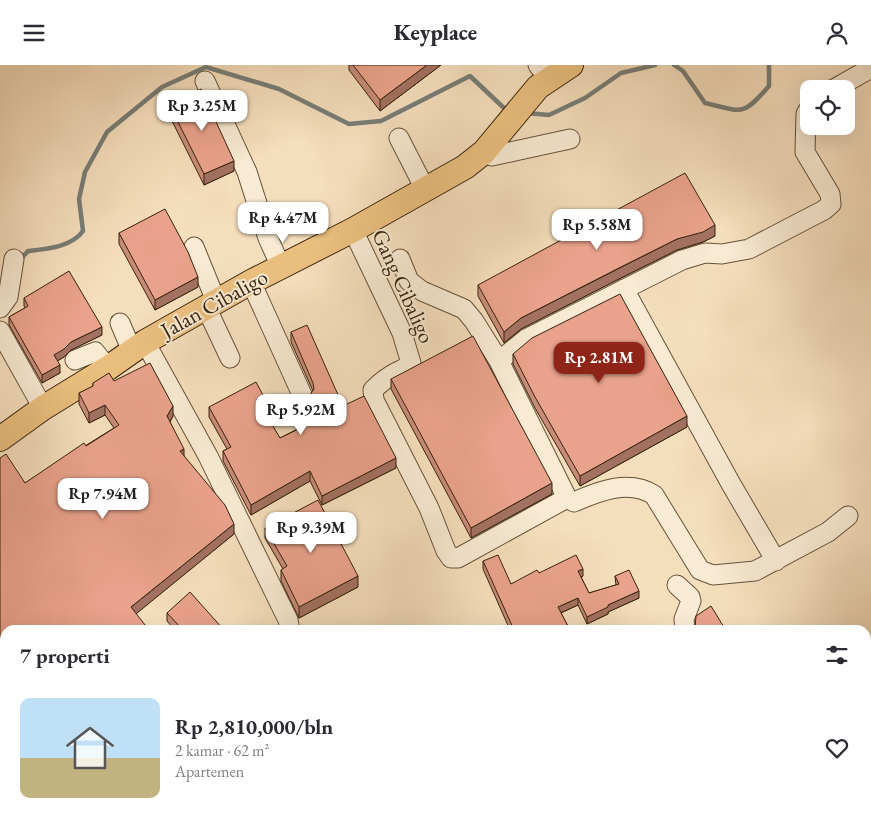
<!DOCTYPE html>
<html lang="id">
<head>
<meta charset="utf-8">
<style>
  body { margin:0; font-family:"EB Garamond",serif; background:#f2f2f3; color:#2b2b33; height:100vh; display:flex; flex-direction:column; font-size:19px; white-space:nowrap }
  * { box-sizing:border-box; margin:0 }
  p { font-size:16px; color:#7c7c81 }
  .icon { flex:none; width:28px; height:28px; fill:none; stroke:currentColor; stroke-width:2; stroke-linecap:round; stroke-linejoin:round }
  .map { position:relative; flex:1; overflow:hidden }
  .panel { position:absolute; left:0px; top:560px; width:871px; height:195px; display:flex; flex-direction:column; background:#fff; border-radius:15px 15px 0 0; box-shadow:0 5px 20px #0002 }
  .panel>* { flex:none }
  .controls { position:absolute; left:800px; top:15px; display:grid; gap:10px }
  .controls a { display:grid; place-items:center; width:55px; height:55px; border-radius:10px; background:#fff; box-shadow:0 5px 20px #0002; font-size:25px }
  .price { position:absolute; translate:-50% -42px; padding:0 11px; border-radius:10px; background:#fff; color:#222; font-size:16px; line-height:32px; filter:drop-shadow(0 1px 2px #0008) }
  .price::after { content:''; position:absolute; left:50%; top:30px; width:15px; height:11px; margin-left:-8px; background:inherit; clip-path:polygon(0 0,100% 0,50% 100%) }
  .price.active { background:#8f2418; color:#fff }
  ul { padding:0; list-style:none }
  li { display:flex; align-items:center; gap:15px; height:125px; padding:0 20px }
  li span { display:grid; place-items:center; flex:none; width:140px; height:100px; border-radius:10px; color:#555 }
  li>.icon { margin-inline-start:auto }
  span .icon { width:60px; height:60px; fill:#fffc; stroke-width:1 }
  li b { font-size:21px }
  h2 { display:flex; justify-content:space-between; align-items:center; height:60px; padding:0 20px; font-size:21px }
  header { display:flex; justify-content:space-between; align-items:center; height:65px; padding:0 20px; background:#fff; font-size:22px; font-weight:800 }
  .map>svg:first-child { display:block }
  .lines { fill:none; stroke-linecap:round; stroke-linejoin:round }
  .stream { stroke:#787d77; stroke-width:4.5 }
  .minor-casing { stroke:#665239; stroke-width:21 }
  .major-casing { stroke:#37230d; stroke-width:26 }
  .minor { stroke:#f8ead3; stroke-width:19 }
  .major { stroke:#eabf7e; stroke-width:24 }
  .wall { fill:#c88b78; stroke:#37230d }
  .shaded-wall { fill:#a37161; stroke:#37230d }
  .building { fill:#e9a28b; stroke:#37230d }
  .labels { text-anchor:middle; stroke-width:4; stroke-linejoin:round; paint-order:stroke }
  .street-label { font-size:22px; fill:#37230d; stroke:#f8ead3 }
</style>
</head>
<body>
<header><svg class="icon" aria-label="menu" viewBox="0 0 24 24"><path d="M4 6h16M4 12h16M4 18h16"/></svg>Keyplace<svg class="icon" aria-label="person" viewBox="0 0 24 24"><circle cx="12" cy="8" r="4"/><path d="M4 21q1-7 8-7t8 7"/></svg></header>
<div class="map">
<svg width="871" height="755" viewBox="0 0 871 755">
  <rect width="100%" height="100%" fill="#f5debc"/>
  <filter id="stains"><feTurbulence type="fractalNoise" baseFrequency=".004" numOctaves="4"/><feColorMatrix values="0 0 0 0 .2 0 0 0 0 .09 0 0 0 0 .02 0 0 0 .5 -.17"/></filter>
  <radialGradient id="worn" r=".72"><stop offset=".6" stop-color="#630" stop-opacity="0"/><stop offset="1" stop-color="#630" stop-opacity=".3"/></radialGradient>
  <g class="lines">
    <path class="stream" d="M674,0l9,6 22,32c38,9 37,14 64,-17v-21
      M527,48l22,2 36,-17 36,-25 34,-8
      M20,195l8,-9c18,-2 44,-4 55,-20l-4,-32 6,-27 22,-40 55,-45 44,-20 73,22 70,35 32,-3 89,-45 35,33 4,1"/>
    <g class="minor-casing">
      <path id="minor" d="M538,0l11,14
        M205,16l42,91 21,66 13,29
        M834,24l37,-21
        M399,73l26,51
        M484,87l8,4 78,-17
        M353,165l49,103 9,30c-4,5 -8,6 -14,9 -10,5 -17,11 -24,18l1,10 55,108 17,43 5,7h7l109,-60
        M194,182l22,54
        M400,194l9,22 13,10 42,18 10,12 25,40 68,137 7,4c25,-11 55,-23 80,-7l46,75 13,5 42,-4 73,-39 20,-16
        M251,217l52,115
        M624,224l107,195 45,77
        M206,242l24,51
        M0,243l8,-11 6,-38
        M120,258l12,28
        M0,266l43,77
        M145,277l63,114 80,164 2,10
        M75,295l20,-8 13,16
        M499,296l27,-22 156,-79 23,-7 17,1 27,-5 75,-39 7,-6 -1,-10 -25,-42 1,-38 3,-5
        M677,520l13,12 1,4 -7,18 1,11
        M845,750l2,5"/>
    </g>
    <g class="major-casing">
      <path id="major" d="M0,374l43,-31 65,-40 37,-26 106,-60 102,-52 112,-63 19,-15 54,-65 33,-22"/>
    </g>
    <use href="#minor" class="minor"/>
    <use href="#major" class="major"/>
  </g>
  <path class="wall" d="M349,0h92l-61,46 -31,-41z
    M170,41l64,65 -30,14 -34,-68z
    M119,168l79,54 -43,23 -36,-66z
    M715,171l-12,6 -26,8 -58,29 -98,50 -17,14 -26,-47v-11z
    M24,233l78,37 -31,15 -7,7 -7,4 3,12 -18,10 -33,-58v-8l16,-9 -1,-2z
    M291,267l52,74 53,62 -74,37 -12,-24 -59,34 -28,-54v-10l4,-2 -18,-32v-10l61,11 -2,1 12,19 35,-18 -6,-14v-10l4,-5 -22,-49z
    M513,289l174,73 -107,59 -45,-78 -22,-44z
    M391,314l161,115 -81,44 -80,-149z
    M114,316l59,35 -3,6 14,34 50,78 -98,79 -131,17v103l-5,-6v-269l25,25 89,-55 -9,-13 -16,8 -10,-19v-11l14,-6v-4z
    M265,463l93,59 -59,31 -18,-37v-11l2,-1 -18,-31z
    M483,496l28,23 28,-11 44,3 -2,1 8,16 27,-8 -1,-9 24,22 -31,14v2l-21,10 -9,-19 -17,8 9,17h-60l-27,-61z
    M167,548l57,17h-49l-8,-9z
    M752,750h9l-6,5z
    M768,750h68l1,2 2,3h-68z"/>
  <path class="shaded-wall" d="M427,0h14l-61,46v-11z
    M234,96v10l-30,14v-11z
    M715,160v11l-12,6 -26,8 -58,29 -98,50 -17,14v-11l17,-14 156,-79z
    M198,212v10l-43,23v-10z
    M102,262v8l-31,15 -7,7 -10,6v-8l17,-13z
    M60,300v8l-18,10v-8z
    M105,340v10l-16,8v-10z
    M173,341v10l-6,11v-11z
    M270,343v10l-6,3v-10z
    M687,351v11l-107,59v-10z
    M184,384v10l-4,-8z
    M396,393v10l-74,37v-9z
    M310,406v10l-59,34v-10z
    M552,418v11l-81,44v-10z
    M234,459v10l-103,84v-11z
    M583,504v7l-5,2v-7z
    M358,511v11l-59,31v-11z
    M639,526v7l-31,14v2l-21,10v-7l21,-12z
    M578,533v7l-20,9v-7z
    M5,739v11l-5,4v-11z
    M412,750h13l-6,5h-14z
    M755,750h6l-6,5z"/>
  <path class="building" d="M353,0h74l-47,35z
    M201,24l33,72 -30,13 -34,-68z
    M685,108l30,52 -12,7 -26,7 -58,29 -98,50 -17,14 -26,-47z
    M165,144l23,43 10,25 -43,23 -36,-67z
    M69,206l33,56 -31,15 -7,7 -10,6 6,10 -18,10 -33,-58 19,-11 -4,-8z
    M620,229l67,122 -107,60 -45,-79 -22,-43 19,-16z
    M307,260l36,81 21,-10 32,62 -74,38 -12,-25 -59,34 -28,-54 8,-4 -22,-40 47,-25 14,26 -6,3 16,27 39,-19 -10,-23 5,-7 -1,-6 -22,-51z
    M473,271l79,147 -81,45 -80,-149z
    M150,298l23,43 -6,10 17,33 -4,2 45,54 9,19 -103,83 18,23h-144v93l-5,-6v-259l6,-4 19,29 59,-40 2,3 33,-21 -14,-20 -16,8 -10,-20 14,-7v-3l16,-10 5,8z
    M318,435l40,76 -59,31 -18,-37 6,-4 -22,-38z
    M498,490l13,29 26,-14 2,3 37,-18 7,14 -5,2 11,22 30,-9 -4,-8 14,-6 10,21 -31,14v2l-21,10 -9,-19 -20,9 12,23h-56l-31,-69z
    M190,527l34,38h-41l-16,-17z
    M711,541l11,18 6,6h-34l1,-2 1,-12z
    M449,562l2,3h-6z
    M0,689l5,6v44l-5,4z
    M211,750h201l-7,5h-200z
    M772,750h64l1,2 2,3h-65z"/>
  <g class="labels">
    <g class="street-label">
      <text transform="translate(404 221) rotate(66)" y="8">Gang Cibaligo</text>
      <text transform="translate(214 238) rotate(-29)" y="8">Jalan Cibaligo</text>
    </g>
  </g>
  <rect width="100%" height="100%" filter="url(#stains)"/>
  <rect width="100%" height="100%" fill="url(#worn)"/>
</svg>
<div class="controls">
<a><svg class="icon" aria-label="locate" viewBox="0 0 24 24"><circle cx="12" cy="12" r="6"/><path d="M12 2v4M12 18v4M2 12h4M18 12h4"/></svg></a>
</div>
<b class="price" style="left:202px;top:67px">Rp 3.25M</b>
<b class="price" style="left:283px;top:179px">Rp 4.47M</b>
<b class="price" style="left:597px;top:186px">Rp 5.58M</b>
<b class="price active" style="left:599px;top:319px">Rp 2.81M</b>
<b class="price" style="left:301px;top:371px">Rp 5.92M</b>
<b class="price" style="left:103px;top:455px">Rp 7.94M</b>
<b class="price" style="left:311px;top:489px">Rp 9.39M</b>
<section class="panel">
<h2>7 properti<svg class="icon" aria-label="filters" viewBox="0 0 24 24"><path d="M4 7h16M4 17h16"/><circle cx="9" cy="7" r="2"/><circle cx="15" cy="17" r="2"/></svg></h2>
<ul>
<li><span style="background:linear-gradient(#bfe0f5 60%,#c2b280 0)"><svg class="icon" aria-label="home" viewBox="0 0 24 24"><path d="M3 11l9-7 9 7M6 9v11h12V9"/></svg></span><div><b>Rp 2,810,000/bln</b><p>2 kamar · 62 m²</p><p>Apartemen</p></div><svg class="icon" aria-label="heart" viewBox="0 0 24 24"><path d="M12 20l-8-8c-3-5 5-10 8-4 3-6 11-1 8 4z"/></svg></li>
</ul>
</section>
</div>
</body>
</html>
